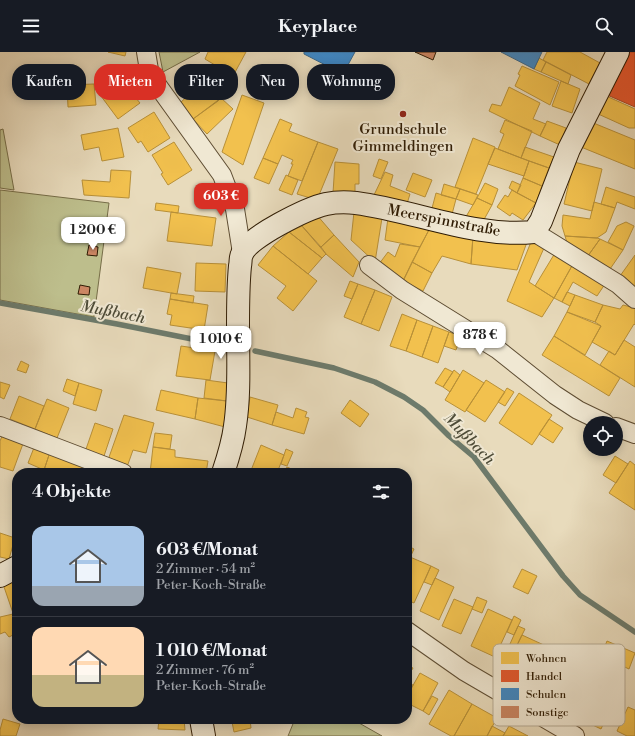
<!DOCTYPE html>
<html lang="de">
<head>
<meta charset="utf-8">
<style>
  body { margin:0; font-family:"Libre Bodoni",serif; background:#242831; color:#f1f3f6; height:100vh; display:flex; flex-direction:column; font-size:15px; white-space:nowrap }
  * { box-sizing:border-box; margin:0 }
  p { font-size:13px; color:#9ea1a6 }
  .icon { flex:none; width:22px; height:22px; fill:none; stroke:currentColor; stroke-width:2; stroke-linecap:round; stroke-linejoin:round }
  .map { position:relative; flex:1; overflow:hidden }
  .drawer { position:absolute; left:12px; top:416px; width:400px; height:256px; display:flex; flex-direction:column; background:#171b24; border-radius:16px; box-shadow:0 2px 10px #0003 }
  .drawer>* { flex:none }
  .top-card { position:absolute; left:12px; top:12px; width:400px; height:36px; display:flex; gap:8px }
  .fabs { position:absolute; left:583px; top:364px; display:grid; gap:8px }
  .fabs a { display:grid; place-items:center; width:40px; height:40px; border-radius:50%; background:#171b24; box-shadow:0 2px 10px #0003; font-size:20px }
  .price { position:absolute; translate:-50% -34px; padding:0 9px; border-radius:8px; background:#fff; color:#222; font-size:13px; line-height:26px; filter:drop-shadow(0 1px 2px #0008) }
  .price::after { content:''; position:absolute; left:50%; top:24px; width:12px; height:9px; margin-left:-6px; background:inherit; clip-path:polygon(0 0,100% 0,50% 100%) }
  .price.selected { background:#d93025; color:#fff }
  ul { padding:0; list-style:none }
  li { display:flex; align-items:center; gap:12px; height:100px; padding:0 20px }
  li+li { border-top:1px solid #363941 }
  li span { display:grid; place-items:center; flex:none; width:112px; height:80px; border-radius:12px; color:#555 }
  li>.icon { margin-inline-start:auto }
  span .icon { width:48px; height:48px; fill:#fffc; stroke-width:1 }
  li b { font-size:17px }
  h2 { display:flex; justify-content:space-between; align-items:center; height:48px; padding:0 20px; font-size:17px }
  .pill { padding:0 14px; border-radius:16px; background:#171b24; box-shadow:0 2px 10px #0003; font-size:14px; line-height:36px }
  .pill.selected { background:#d93025; color:#fff }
  header { display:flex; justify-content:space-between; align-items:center; height:52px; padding:0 20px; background:#171b24; font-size:18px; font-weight:700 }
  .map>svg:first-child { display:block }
  .green { fill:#bdbe8c; stroke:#766d48 }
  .homes { fill:#f2c14e; stroke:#b89038 }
  .shops { fill:#e4572e; stroke:#ae4521 }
  .schools { fill:#3f88c5; stroke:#3a688b }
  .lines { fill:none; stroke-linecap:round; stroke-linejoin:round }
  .stream { stroke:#6d7b6c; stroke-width:5.5 }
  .building { fill:#cb8663; stroke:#2f1c04 }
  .street-casing { stroke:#5d4c32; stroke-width:20 }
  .secondary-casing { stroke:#2f1c04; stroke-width:24 }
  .street { stroke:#f0e8d3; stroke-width:18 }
  .secondary { stroke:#f0e8d3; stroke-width:22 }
  .poi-dot { fill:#8f2418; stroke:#f0e8d3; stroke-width:1.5 }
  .labels { text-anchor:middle; stroke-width:4; stroke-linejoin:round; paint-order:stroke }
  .poi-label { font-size:15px; fill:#2f1c04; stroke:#f0e8d3 }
  .street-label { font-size:15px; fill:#2f1c04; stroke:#f0e8d3 }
  .water-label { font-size:16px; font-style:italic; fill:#4e4c38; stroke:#f0e8d3 }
  .key { fill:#f0e8d3; stroke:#b6ab95; stroke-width:1 }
  .key-label { font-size:11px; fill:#2f1c04 }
</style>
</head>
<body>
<header><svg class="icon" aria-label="menu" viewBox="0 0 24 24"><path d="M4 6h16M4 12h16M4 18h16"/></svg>Keyplace<svg class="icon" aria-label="search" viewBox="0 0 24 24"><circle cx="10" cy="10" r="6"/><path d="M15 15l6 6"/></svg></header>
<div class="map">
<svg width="635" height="684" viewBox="0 0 635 684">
  <rect width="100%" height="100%" fill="#e8dbbc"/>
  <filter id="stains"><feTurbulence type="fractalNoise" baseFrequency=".005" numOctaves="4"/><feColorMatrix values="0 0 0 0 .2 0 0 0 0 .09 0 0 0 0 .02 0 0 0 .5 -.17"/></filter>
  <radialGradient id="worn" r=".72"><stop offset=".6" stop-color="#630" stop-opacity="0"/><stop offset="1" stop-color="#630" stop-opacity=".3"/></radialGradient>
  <path class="green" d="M159,0h41l-37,20z
    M3,77l11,61 -14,-2v-58z
    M0,138l109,13 -15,114 -94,-17z
    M295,667h57l30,17h-94z"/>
  <path class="homes" d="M108,0h18l-1,4z
    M208,0h38l-13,24 -28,-17z
    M547,0h33l20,11 -11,21 -46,-24z
    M539,6l7,4 -5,10 -7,-3z
    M546,10l25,13 -3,9 -27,-12z
    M522,14l37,16 -9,23 -35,-19 5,-11 -2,-1z
    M222,17l11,7 -12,22 -3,3 -13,-14 9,-7z
    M118,24l22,27 -22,16 -20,-27z
    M561,29l19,8 -8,24 -20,-7z
    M94,32l2,21 -28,2 -1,-22z
    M201,32l17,17 -25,18 -12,-17z
    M509,35l31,16 -7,16 13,5 -6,12 -51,-25 3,-7 9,2z
    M242,43l22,8 -21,62 -21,-13z
    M604,43l31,14v19h-6l-33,-15z
    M221,46l12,11 -26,25 -14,-15z
    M154,60l16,26 -22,14 -7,-11 -3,2 -10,-15z
    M280,67l12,5 -3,7 29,11 -16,39 -14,-5 5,-12h-2l2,-4 -11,-5 -4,9 -15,-6z
    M505,68l27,11 -11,27 -23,-9 6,-15 -4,-2z
    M547,69l19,7 -6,17 -20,-9z
    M591,70l44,18v29l-54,-22z
    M118,76l6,29 -22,4 -3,-14 -15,3 -3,-15z
    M473,86l22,9 -19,47 -21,-7z
    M174,90l18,28 -24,15 -7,-11 2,-1 -11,-18z
    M318,90l20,7 -21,51 -20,-6z
    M525,95l29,10 -5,11 -28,-10z
    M495,96l34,13 -5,15 -36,-12z
    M263,106l15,6 -9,20 -15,-6z
    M379,107l9,3 -7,17 -8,-3z
    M529,109l20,7 -7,18 -19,-8z
    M335,110l24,2v20h-4v14l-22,-5z
    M574,110l28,7 -10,42 -28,-7z
    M111,118l20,1 -2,27 -45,-3 -2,-15 28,2z
    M385,120l8,3 -3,11 20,8 -4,13 -32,-12z
    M413,121l19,7 -7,17 -19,-7z
    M286,123l12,5 -6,15 -13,-5z
    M523,126l19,8 -6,17 -19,-10z
    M512,129l9,4 -4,8 -8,-5z
    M485,131l13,6 -6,16 -15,-7z
    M444,132l16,5 -4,10 -15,-4z
    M606,135l29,10v12l-18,-7 -2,6 -14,-4z
    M460,137l18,6 -5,10 -17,-6z
    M512,138l24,13 -13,17 -11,-7 -2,3 -13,-9 8,-12 3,2z
    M436,141l20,6 -5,19 -20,-6z
    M477,146l15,7 -11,20 -17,-5z
    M594,150l21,6 -9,24 -9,6 -32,-2 -3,-10 1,-11 27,4z
    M156,151l23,3 -1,7 -23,-3z
    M171,160l45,6 -4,28 -45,-5z
    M354,160l28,6 -7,44 -24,-22z
    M316,162l18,21 -13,12 -19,-21z
    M388,166l43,8 -11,21 -35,-7z
    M626,170l8,4 -11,24 -15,-8 9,-16z
    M302,174l24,28 -4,4 -33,-26z
    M431,174l42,10 -2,28 -29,-8 -10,17 -20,-11z
    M289,180l33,26 -14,16 -35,-28z
    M334,183l25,27 -6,15 -27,-23 -5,-7z
    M473,184l54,6 -10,28 -46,-6z
    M565,184l32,2 3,1 -15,21 -16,-11z
    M600,187l23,11 -15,22 -23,-12z
    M531,190l13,6 -15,34 25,16 -12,19 -35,-16z
    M400,192l20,3 -17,34 -24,-17 9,-12 7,5z
    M273,194l44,35 -24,30 -16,-13 9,-12 -28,-21z
    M555,201l18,11 -19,34 -19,-12z
    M635,203v34l-15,-13z
    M412,210l20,11 -9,18 -20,-10z
    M196,211l30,1 -1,28 -30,-1z
    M573,212l32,20 -8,12 -24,-14 -11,20 -8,-4z
    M147,215l34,6 -4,21 -34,-6z
    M350,229l8,3 -6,15 -8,-3z
    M358,232l17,6 -14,34 -17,-7z
    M375,238l17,7 -13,34 -18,-7z
    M567,240l8,3 -5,11 -8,-4z
    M171,241l23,3 -1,7 -23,-4z
    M575,243l28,10 -8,17 -28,-10z
    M170,247l38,6 -4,25 -34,-5 2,-10 -5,-1z
    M603,253l17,4 3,-4 12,3v17l-1,-1 -19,31 -23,-13 9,-16 -6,-4z
    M567,260l34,14 -16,29 -31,-19z
    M402,262l15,6 -11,31 -16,-5z
    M417,268l16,6 -11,31 -16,-6z
    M433,274l16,6 -11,31 -16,-6z
    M449,280l12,4 -5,14 -12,-4z
    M554,284l66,42 -11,18 -67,-41z
    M624,288l11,7v40l-35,-22 9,-14 6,4z
    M181,294l34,5 -5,29 -34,-4z
    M21,309l8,4 -3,8 -9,-3z
    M445,316l8,4 -10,15 -8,-4z
    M454,318l6,5 -10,17 -7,-5z
    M463,318l21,13 -19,29 -20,-12z
    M67,327l12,4 -4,13 -12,-5z
    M206,328l22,3 -1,18 -23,-3z
    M486,328l19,12 -20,30 -19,-12z
    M0,330l10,3 -6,14 -4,-2z
    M79,331l23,7 -6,21 -23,-7z
    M507,336l7,4 -9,14 -7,-4z
    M161,338l37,8 -3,21 -39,-9z
    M519,341l33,22 -20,30 -33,-22z
    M19,344l25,10 -9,23 -25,-10z
    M250,345l28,8 -6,20 -25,-8z
    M198,346l29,3 -2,26 -30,-8z
    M47,347l22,9 -12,30 -22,-9z
    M350,348l19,14 -9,13 -19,-14z
    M296,356l11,4 -2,5 4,1 -5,16 -32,-9 4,-13 17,6z
    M124,363l30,8 -8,30 -13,-3 -6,17 -19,-7z
    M549,367l14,9 -10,15 -14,-9z
    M95,371l18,6 -10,30 -18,-7z
    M155,381l17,2 -2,14 -17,-2z
    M3,382l21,7 -11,30 -13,-4v-26z
    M35,393l15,7 -6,18 -16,-7z
    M261,393l23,10 -7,18h-27z
    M153,395l22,3v7l33,4 -2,12h-56z
    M286,397l7,3 -6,14 -6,-2z
    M50,400l35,13 -3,8h-39z
    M615,404l13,8 -12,19 -13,-8z
    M630,409l5,4v45l-26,-17z
    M85,413l10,4 -2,4h-11z
    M287,415l14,6h-17z
    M0,481l15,5 -6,21 -9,-2z
    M408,494l6,3 -6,13 -1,-14z
    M410,505l21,9 -17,37 -7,-3v-37z
    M431,514l8,4 -7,15 -8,-3z
    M522,517l15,7 -9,18 -15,-7z
    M17,521v42l-3,1 -12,-35z
    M435,526l19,9 -15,33 -19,-9z
    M477,545l10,4 -5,12 -10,-4z
    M454,547l19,8 -12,27 -19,-8z
    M488,557l24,11 -17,37 -24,-11z
    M13,562l4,8v11l-8,4 -4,-5 -5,2v-17z
    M514,564l7,4 -7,15 -7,-3z
    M518,574l7,3 -9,18 -6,-3z
    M522,583l24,11 -17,36 -24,-11z
    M607,589l28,12 -6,16 -28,-13z
    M407,613l6,3 -6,10z
    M595,619l27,13 -21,45 -27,-13z
    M420,621l18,10 -15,28 -16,-8v-7z
    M407,630l6,3 -6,11z
    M449,638l23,14 -18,32h-3l-22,-12z
    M432,644l6,3 -9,16 -6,-4z
    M472,652l25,14 -10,18h-33z
    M628,655l7,3v26h-8l-10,-5z
    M3,667l17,5 -4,12h-16v-6z
    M21,667h15l-1,4z
    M159,667h25l1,11 -27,-1z
    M225,667h22l-21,4z
    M250,667l1,9 -17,4 -2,-10z
    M492,674l13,7 -2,3h-16z
    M509,674l19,10h-25z"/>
  <path class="shops" d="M625,0h10v55l-30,-13z"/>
  <path class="schools" d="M304,0h51l-12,22 -39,-20z
    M501,0h41l-8,17z"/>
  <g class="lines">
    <path class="stream" d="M0,251l117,21 105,21
      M255,299l79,17 41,14 29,15 19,13 26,26 25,21 89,119 17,19 55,37"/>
  </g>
  <path class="building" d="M415,0h21l-3,8z
    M89,193l9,2 -1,9 -10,-1z
    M80,233l10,2 -1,8 -11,-1z"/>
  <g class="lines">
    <g class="street-casing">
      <path id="street" d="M146,0l3,18 4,9 69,96 13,34 7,44
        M534,180l84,52 17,15
        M369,213l33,25 95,59 58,46 23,15 27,13
        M0,374l123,47
        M616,375l19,7
        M407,579l57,40 111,65"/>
    </g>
    <g class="secondary-casing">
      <path id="secondary" d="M223,421c5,-15 10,-31 12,-47 5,-33 3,-66 3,-99 0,-21 0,-41 2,-61 1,-4 0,-8 2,-12 6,-17 66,-46 84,-50 10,-2 20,-2 30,-1 60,8 118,35 178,29l7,-11 28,-72 49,-97
        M0,524l17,-9
        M201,667l3,17"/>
    </g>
    <use href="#street" class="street"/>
    <use href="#secondary" class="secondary"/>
  </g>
  <circle class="poi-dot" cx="403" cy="62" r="4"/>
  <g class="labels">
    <g class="poi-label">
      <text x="403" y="82">Grundschule<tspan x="403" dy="17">Gimmeldingen</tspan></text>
    </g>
    <g class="street-label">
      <text transform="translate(444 168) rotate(11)" y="5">Meerspinnstraße</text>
    </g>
    <g class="water-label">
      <text transform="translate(113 259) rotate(11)" y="6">Mußbach</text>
      <text transform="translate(470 386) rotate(46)" y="6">Mußbach</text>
    </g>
  </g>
  <rect x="493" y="592" width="132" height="82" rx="6" class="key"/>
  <rect x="501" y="600" width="18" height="12" fill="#f2c14e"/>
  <rect x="501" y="618" width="18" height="12" fill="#e4572e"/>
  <rect x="501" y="636" width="18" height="12" fill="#3f88c5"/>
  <rect x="501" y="654" width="18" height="12" fill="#cb8663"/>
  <g class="key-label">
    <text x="526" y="610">Wohnen</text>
    <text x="526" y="628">Handel</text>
    <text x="526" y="646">Schulen</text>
    <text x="526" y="664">Sonstige</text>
  </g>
  <rect width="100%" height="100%" filter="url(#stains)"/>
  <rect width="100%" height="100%" fill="url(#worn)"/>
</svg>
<div class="fabs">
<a><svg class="icon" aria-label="locate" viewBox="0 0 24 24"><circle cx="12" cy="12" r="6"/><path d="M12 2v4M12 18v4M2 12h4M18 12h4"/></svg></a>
</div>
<b class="price selected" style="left:221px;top:165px">603 €</b>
<b class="price" style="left:93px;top:199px">1 200 €</b>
<b class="price" style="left:480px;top:304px">878 €</b>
<b class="price" style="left:221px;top:308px">1 010 €</b>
<div class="top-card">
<a class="pill">Kaufen</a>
<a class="pill selected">Mieten</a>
<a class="pill">Filter</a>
<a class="pill">Neu</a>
<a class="pill">Wohnung</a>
</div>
<section class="drawer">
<h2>4 Objekte<svg class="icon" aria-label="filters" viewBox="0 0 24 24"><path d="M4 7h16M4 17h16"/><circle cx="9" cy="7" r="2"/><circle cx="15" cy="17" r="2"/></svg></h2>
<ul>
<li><span style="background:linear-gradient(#a9c7e8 75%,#9aa5b1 0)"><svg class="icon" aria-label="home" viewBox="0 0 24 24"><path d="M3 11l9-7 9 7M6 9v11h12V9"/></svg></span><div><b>603 €/Monat</b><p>2 Zimmer · 54 m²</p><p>Peter-Koch-Straße</p></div></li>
<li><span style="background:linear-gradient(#ffd9b3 60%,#c2b280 0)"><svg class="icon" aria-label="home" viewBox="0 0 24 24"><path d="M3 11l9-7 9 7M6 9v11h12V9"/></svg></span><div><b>1 010 €/Monat</b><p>2 Zimmer · 76 m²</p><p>Peter-Koch-Straße</p></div></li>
</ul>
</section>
</div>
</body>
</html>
